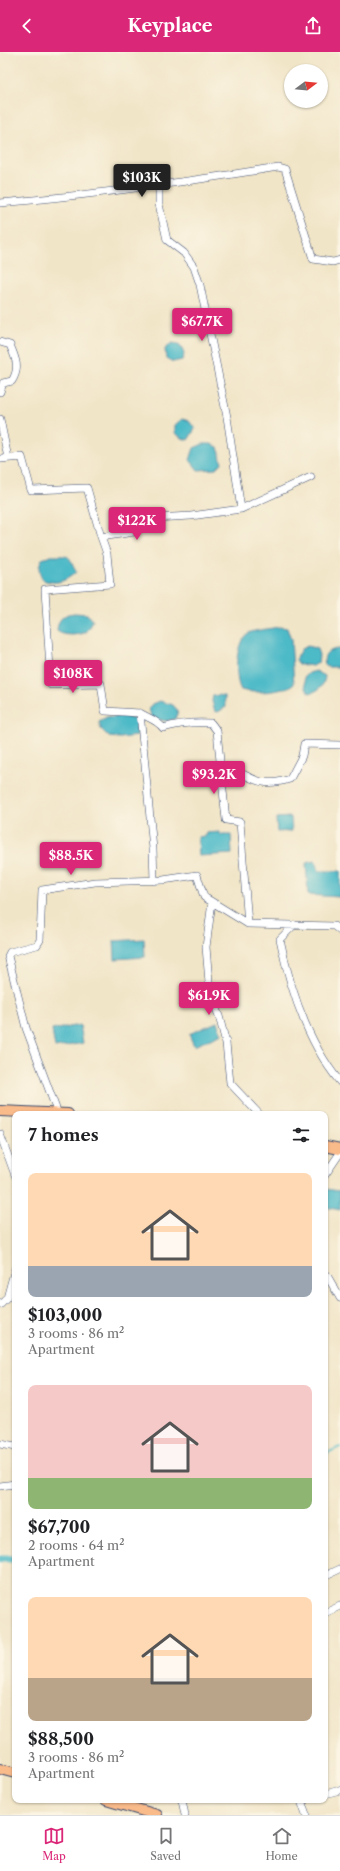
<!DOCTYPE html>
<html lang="en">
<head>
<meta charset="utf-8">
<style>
  body { margin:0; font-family:"Libre Caslon Text",serif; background:#f6f6f6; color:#202124; height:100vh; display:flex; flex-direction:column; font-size:15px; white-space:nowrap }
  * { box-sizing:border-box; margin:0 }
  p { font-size:13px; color:#757577 }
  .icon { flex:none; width:22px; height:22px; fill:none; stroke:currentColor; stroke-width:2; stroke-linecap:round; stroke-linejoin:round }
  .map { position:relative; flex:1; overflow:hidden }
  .panel { position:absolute; left:12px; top:1059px; width:316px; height:692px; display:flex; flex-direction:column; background:#fff; border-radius:8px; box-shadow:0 1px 3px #0004 }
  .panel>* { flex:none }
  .needle { width:26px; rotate:74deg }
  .tools { position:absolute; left:284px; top:12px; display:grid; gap:8px }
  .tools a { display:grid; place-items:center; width:44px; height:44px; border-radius:50%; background:#fff; box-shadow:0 1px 3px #0004; font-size:20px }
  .price { position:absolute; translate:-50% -34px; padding:0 9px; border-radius:4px; background:#db2777; color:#fff; font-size:13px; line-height:26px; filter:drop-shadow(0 1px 2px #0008) }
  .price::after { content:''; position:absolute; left:50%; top:24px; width:12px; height:9px; margin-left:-6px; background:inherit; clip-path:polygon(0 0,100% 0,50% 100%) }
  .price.active { background:#222; color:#fff }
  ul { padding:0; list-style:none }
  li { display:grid; align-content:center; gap:8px; height:212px; padding:0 16px }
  li span { display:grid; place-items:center; height:124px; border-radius:8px; color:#555 }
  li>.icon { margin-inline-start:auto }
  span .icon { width:72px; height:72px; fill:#fffc; stroke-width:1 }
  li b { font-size:17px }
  h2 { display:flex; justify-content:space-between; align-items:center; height:48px; padding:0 16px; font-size:17px }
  header { display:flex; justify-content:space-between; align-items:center; height:52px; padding:0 16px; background:#db2777; color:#fff; font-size:18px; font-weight:800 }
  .dock { display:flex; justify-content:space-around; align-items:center; height:56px; border-top:1px solid #e0e0e0; background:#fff; font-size:11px; color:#757577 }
  .dock a { display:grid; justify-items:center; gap:2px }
  .dock .active { color:#db2777 }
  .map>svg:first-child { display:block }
  .water { fill:#4dbac8; stroke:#347493 }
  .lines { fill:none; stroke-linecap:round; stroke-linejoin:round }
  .stream { stroke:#4dbac8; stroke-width:2 }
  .canal { stroke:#4dbac8; stroke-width:7 }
  .minor-casing { stroke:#3b4a6e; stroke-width:8 }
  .highway-casing { stroke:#3b4a6e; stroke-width:12 }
  .minor { stroke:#fff; stroke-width:7 }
  .highway { stroke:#fabb8b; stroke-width:10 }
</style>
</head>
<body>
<header><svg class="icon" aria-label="back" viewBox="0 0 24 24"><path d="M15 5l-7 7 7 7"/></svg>Keyplace<svg class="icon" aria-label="share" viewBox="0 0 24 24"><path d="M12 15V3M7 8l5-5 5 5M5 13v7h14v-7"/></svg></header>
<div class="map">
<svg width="340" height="1763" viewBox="0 0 340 1763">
  <rect width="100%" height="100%" fill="#fcf5e5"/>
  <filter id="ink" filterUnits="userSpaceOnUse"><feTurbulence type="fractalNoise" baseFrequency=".025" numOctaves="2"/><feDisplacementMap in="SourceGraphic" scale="8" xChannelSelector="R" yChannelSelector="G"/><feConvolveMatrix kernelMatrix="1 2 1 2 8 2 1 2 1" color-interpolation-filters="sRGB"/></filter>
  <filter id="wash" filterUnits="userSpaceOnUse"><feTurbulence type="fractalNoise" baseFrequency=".012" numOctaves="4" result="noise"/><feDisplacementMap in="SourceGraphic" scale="16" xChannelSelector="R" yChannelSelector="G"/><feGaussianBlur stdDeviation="0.9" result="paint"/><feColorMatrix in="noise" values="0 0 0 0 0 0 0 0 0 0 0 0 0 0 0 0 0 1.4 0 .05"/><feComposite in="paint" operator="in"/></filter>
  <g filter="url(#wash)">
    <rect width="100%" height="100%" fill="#f1e5c7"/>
    <path class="water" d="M172,291l6,1c5,6 8,9 4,16l-9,2 -7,-4 -1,-9z
      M182,367l7,2 6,8 -7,11 -6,-2 -7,-5v-8z
      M203,392h8l7,3 4,16 -6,6 -18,1 -8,-10 4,-12z
      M51,504c21,0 17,-2 25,16 -10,9 -19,13 -33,8 -5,-8 -5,-13 -1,-21z
      M75,561l12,1 6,7c-2,4 -4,9 -7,11 -7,4 -23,4 -29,-1 1,-12 6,-17 18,-18z
      M278,575l9,1 4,12 3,44c-10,8 -40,10 -53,6 -7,-12 -6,-47 6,-56 5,-4 24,-5 31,-7z
      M308,594l9,3 2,6 -1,8 -5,3 -14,-2 -3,-4 5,-11z
      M340,597v18h-11l-4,-1c-3,-13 4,-17 15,-17z
      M316,619l9,5c-1,10 -6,15 -16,17l-3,-6 -1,-10 4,-4z
      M218,643l7,1 1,11 -8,5 -3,-1 -3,-10 1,-5z
      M160,649l13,4 5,6 -3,8 -9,2 -14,-3 -3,-9 4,-5z
      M123,664l14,4v16l-17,2 -11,-1 -8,-8 -2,-7 8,-4z
      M291,765l1,14 -15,1 -1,-14z
      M220,780v3h11l1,19 -33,2 -1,-19 8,-1 1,-3z
      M315,809l4,10h21v26l-32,-2 -2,-32z
      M144,887l1,18 -30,2 -1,-18z
      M217,970l5,12 -28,12 -5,-12z
      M80,973l3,18 -28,5 -3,-18z
      M325,1137l15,2v19l-15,-3z"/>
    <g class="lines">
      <path class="stream" d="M325,1402l15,-7"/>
      <path class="canal" d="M0,1507h15"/>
    </g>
  </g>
  <g filter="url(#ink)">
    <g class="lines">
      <g class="minor-casing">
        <path id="minor" d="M159,134v18l8,36 17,13 10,14 6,18 27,132 14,92
          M0,151c94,-8 186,-21 278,-36l7,2 28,90 20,3 7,-2
          M0,290l10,3c6,14 10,23 2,36l-9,2 -3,9
          M0,367l8,39
          M0,407l22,-2 9,33 56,-2 14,49 33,-5 3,-13 54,-3 50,-7 70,-32
          M101,485l6,17 3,30 -65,5 6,96 50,-1 4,27 35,2 13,136 1,32
          M140,661c8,5 17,7 23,15 16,-5 32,-6 48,-5l6,8 9,89 14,2 8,102
          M220,713c31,8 34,25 70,14l12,-23 2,-12 36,1
          M212,850l-6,45 4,47 9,22 7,27 4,40 29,31
          M294,873l-14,14c10,50 27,103 60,143
          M58,1062l-32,-86 -18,-72 2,-4 27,-7 3,-5 2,-50 53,-8 68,-2 34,-5 7,22 44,27 86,2 6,5
          M0,1082l15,41
          M325,1123l15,-22
          M325,1220l15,26
          M0,1253l7,-7 8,-29
          M0,1392l15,3
          M0,1434l15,-2
          M325,1524l15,-7
          M325,1561l15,-7
          M325,1742l15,-4
          M182,1748l3,15
          M305,1748l-4,1 5,14"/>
      </g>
      <g class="highway-casing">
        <path id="highway" d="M0,1059l68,3
          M325,1094l15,3
          M0,1717l15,4
          M106,1748l51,15"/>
      </g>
      <use href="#minor" class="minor"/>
      <use href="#highway" class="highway"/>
    </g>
  </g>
</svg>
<div class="tools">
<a><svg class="needle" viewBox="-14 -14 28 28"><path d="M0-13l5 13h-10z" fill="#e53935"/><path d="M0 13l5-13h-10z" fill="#757577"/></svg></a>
</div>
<b class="price active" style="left:142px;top:146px">$103K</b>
<b class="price" style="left:202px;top:290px">$67.7K</b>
<b class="price" style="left:137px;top:489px">$122K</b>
<b class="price" style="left:73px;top:642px">$108K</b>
<b class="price" style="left:214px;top:743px">$93.2K</b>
<b class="price" style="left:71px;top:824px">$88.5K</b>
<b class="price" style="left:209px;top:964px">$61.9K</b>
<section class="panel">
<h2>7 homes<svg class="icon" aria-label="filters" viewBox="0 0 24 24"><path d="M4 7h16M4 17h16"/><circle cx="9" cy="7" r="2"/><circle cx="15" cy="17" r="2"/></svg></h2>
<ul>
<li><span style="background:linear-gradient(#ffd9b3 75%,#9aa5b1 0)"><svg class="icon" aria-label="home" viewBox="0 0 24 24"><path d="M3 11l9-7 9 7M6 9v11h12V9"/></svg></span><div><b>$103,000</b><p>3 rooms · 86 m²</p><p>Apartment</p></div></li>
<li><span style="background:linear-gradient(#f6c9c9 75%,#8fb573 0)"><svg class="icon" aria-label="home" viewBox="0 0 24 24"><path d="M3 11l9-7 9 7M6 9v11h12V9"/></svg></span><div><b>$67,700</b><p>2 rooms · 64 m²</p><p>Apartment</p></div></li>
<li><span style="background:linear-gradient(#ffd9b3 65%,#b9a48a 0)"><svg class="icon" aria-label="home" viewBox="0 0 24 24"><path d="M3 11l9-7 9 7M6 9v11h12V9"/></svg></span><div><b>$88,500</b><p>3 rooms · 86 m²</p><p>Apartment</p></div></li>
</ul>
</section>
</div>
<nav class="dock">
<a class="active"><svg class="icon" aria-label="map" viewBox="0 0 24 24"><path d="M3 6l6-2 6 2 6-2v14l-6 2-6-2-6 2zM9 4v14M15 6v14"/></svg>Map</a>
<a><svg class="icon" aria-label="saved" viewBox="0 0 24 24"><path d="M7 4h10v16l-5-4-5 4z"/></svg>Saved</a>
<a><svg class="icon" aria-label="home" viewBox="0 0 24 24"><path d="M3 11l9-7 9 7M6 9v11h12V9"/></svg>Home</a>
</nav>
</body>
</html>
